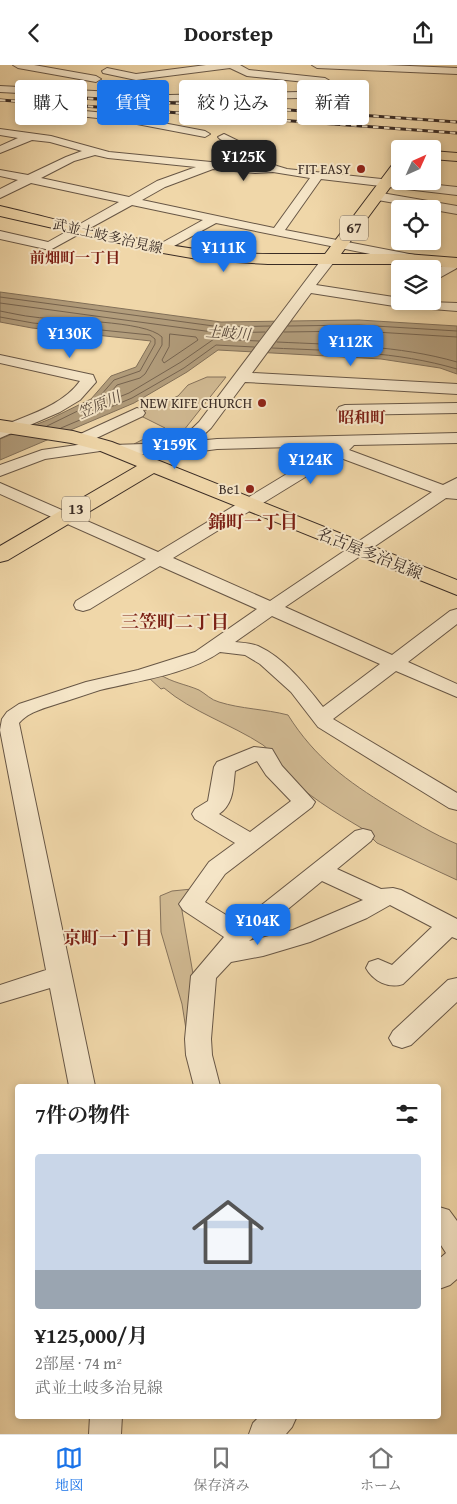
<!DOCTYPE html>
<html lang="ja">
<head>
<meta charset="utf-8">
<style>
  body { margin:0; font-family:"Gentium Book Plus","Noto Serif JP",serif; background:#f2f2f2; color:#222; height:100vh; display:flex; flex-direction:column; font-size:19px; white-space:nowrap }
  * { box-sizing:border-box; margin:0 }
  p { font-size:16px; color:#767676 }
  .icon { flex:none; width:28px; height:28px; fill:none; stroke:currentColor; stroke-width:2; stroke-linecap:round; stroke-linejoin:round }
  .map { position:relative; flex:1; overflow:hidden }
  .drawer { position:absolute; left:15px; top:1019px; width:426px; height:335px; display:flex; flex-direction:column; background:#fff; border-radius:5px; box-shadow:0 2px 8px #0003 }
  .drawer>* { flex:none }
  .banner { position:absolute; left:15px; top:15px; width:428px; height:45px; display:flex; gap:10px }
  .needle { width:32px; rotate:45deg }
  .buttons { position:absolute; left:391px; top:75px; display:grid; gap:10px }
  .buttons a { display:grid; place-items:center; width:50px; height:50px; border-radius:5px; background:#fff; box-shadow:0 2px 8px #0003; font-size:25px }
  .price { position:absolute; translate:-50% -42px; padding:0 11px; border-radius:10px; background:#1a73e8; color:#fff; font-size:16px; line-height:32px; filter:drop-shadow(0 1px 2px #0008) }
  .price::after { content:''; position:absolute; left:50%; top:30px; width:15px; height:11px; margin-left:-8px; background:inherit; clip-path:polygon(0 0,100% 0,50% 100%) }
  .price.active { background:#222; color:#fff }
  ul { padding:0; list-style:none }
  li { display:grid; align-content:center; gap:10px; height:265px; padding:0 20px }
  li+li { border-top:1px solid #e0e0e0 }
  li span { display:grid; place-items:center; height:155px; border-radius:5px; color:#555 }
  li>.icon { margin-inline-start:auto }
  span .icon { width:90px; height:90px; fill:#fffc; stroke-width:1 }
  li b { font-size:21px }
  h2 { display:flex; justify-content:space-between; align-items:center; height:60px; padding:0 20px; font-size:21px }
  .pill { padding:0 18px; border-radius:5px; background:#fff; box-shadow:0 2px 8px #0003; font-size:18px; line-height:45px }
  .pill.active { background:#1a73e8; color:#fff }
  header { display:flex; justify-content:space-between; align-items:center; height:65px; padding:0 20px; background:#fff; font-size:22px; font-weight:800 }
  .dock { display:flex; justify-content:space-around; align-items:center; height:70px; border-top:1px solid #e0e0e0; background:#fff; font-size:14px; color:#767676 }
  .dock a { display:grid; justify-items:center; gap:2px }
  .dock .active { color:#1a73e8 }
  .map>svg:first-child { display:block }
  .green { fill:#d1ba93; stroke:#86735c }
  .water { fill:#b29d7c; stroke:#827059 }
  .lines { fill:none; stroke-linecap:round; stroke-linejoin:round }
  .shore { stroke:#766450; stroke-width:1 }
  .minor-tunnel { stroke:#ccb58f; stroke-width:11; stroke-dasharray:11 5.5; stroke-linecap:butt }
  .minor-casing { stroke:#685746; stroke-width:2 }
  .major-casing { stroke:#3a2c25; stroke-width:2 }
  .minor { fill:#f5e5c7; fill-rule:evenodd }
  .major { fill:#f0d7a9; fill-rule:evenodd }
  .rail-casing { stroke:#3a2c25; stroke-width:3 }
  .rail { stroke:#f5e5c7; stroke-width:2; stroke-dasharray:5.5; stroke-linecap:butt }
  .poi-dot { fill:#8f2418; stroke:#f5e5c7; stroke-width:2 }
  .labels { text-anchor:middle; stroke-width:4; stroke-linejoin:round; paint-order:stroke }
  .far-poi-label { font-size:14px; fill:#3a2c25; stroke:#f5e5c7; text-anchor:end }
  .far-street-label { font-size:14px; fill:#3a2c25; stroke:#f5e5c7 }
  .shield { fill:#f5e5c7; stroke:#726456; stroke-width:1 }
  .shield-label { font-size:15px; font-weight:bold; fill:#3a2c25 }
  .far-neighbourhood-label { font-size:15px; font-weight:bold; fill:#7a1f14; stroke:#f5e5c7 }
  .far-water-label { font-size:15px; font-style:italic; fill:#58483b; stroke:#f5e5c7 }
  .far-quarter-label { font-size:16px; font-weight:bold; fill:#7a1f14; stroke:#f5e5c7 }
  .street-label { font-size:16px; fill:#3a2c25; stroke:#f5e5c7 }
  .neighbourhood-label { font-size:18px; font-weight:bold; fill:#7a1f14; stroke:#f5e5c7 }
</style>
</head>
<body>
<header><svg class="icon" aria-label="back" viewBox="0 0 24 24"><path d="M15 5l-7 7 7 7"/></svg>Doorstep<svg class="icon" aria-label="share" viewBox="0 0 24 24"><path d="M12 15V3M7 8l5-5 5 5M5 13v7h14v-7"/></svg></header>
<div class="map">
<svg width="457" height="1369" viewBox="0 0 457 1369">
  <rect width="100%" height="100%" fill="#f0d7a9"/>
  <filter id="stains"><feTurbulence type="fractalNoise" baseFrequency=".004" numOctaves="4"/><feColorMatrix values="0 0 0 0 .2 0 0 0 0 .09 0 0 0 0 .02 0 0 0 .5 -.17"/></filter>
  <radialGradient id="worn" r=".72"><stop offset=".6" stop-color="#630" stop-opacity="0"/><stop offset="1" stop-color="#630" stop-opacity=".3"/></radialGradient>
  <path class="green" d="M207,312h19l-50,63 -5,3 -37,1 31,-16 -28,-14 41,-18 10,-11z
    M159,609c14,9 26,10 40,16 7,4 12,10 20,12 22,7 46,7 69,13 27,43 59,66 101,92 23,14 44,27 68,37v36l-80,-37 -6,-6 2,-2c-28,-17 -57,-33 -81,-55 -10,-10 -20,-29 -29,-35 -32,-21 -71,-33 -99,-57l-3,1 -12,-11z
    M192,824l-11,16 15,86 -7,57 -7,-44 -21,-72 -1,-36 12,-5z"/>
  <path class="water" d="M0,227l221,30 138,-2 98,6v48l-17,-6 -59,-9 -163,-9 -31,22 -53,31 -134,57v-21l50,-20 41,-20 20,-23 25,-9 15,-26 -119,-13 -32,-6z"/>
  <g class="lines">
    <path class="shore" d="M0,232l221,30 49,-1
      M0,238l220,30 45,-1
      M0,246c11,2 23,5 34,6 27,4 111,3 128,20v8l-17,29 -5,4 -23,7 -10,12 2,4 20,-8 52,-31 33,-23 45,2
      M0,252l33,6 117,12 5,4v5l-15,27 -26,9 -20,23 -47,23
      M288,261l71,-1 98,6
      M284,267l75,-1 98,6
      M170,269l26,3 2,3 -34,23 -2,-3 7,-13z
      M277,277c61,3 121,3 180,20
      M272,283c63,3 124,3 185,21
      M61,363l71,-30 52,-30 32,-23 38,2"/>
    <path class="minor-tunnel" d="M65,45l15,-15"/>
    <g class="minor-casing">
      <path id="minor" d="M13,0h21l62,11 5,3 -5,3 -78,-14z
        M206,0h34l9,5 76,8 5,3 -5,3 -78,-8 -17,-8 -94,12 -33,-7 -1,-2 5,-3 29,6z
        M312,0h74l71,3v6l-140,-6z
        M0,21l170,9 173,-4 5,3 -5,3 -173,4 -170,-9z
        M64,44l52,5 89,17 5,3 -5,3 -89,-17 -56,-6 -1,-2z
        M0,64l51,7 58,16 102,10 32,-11 -23,-12 -2,-2 6,-3 35,17 -2,2 -29,11 34,2 -6,-6 6,-3 15,9 10,3 170,18v8l-136,-16 -36,51 140,27 2,3 -2,3 -5,1 -204,-41 -53,29 -6,-4 1,-3 45,-25 -71,-15 -82,45 -50,-11v-8l48,11 71,-40 -88,-19 -31,15v-9l18,-9 -18,-4v-6l28,5 38,-18 16,-6 -32,-9 -18,-2 -32,13v-7l18,-8 -18,-3zM95,90l13,3 88,9 -39,14 -28,16 -88,-19 33,-17zM213,104l42,4 18,-1 37,6 -36,50 -132,-28 23,-13z
        M376,127l81,14v8l-85,-15 -2,-3z
        M330,189l7,4 -21,27 84,13v3l57,2v8l-63,-5 -83,-13 -59,80 205,11v10l-212,-12 -34,46 -14,13 20,-2 240,-6v10l-103,2 -5,5 94,35 14,-7v21l-11,-1 -161,109 107,48 58,-44 7,-2v15l-49,38 49,22v13l-61,-26 -63,48 124,74v17l-8,-2 -131,-81 -27,-35 -31,-28 -15,-9 -25,-3c-31,22 -83,29 -120,38 -13,4 -26,9 -40,13 -14,5 -31,8 -41,20l76,363h-26l-19,-98 -50,15v-18l46,-15 -46,-240 2,-11 5,-7 12,-8 67,-22 52,-12 57,-18 62,-43 -97,-43 -70,43 -7,2 -7,-2 -2,-4 2,-4 70,-42 -146,-65v-11l158,69 175,-106 -116,3 -37,5h-66l-7,-4 -62,9 -45,17v-11l42,-15 63,-9 7,4 65,-2 22,-21 126,-167zM338,392l94,35 -162,109 -97,-43zM272,551l108,48 -57,43c-18,-23 -39,-49 -65,-61 -7,-3 -16,-3 -23,-4z
        M457,193v10l-25,14v-10z
        M0,290l93,20 3,7 -16,18 -20,12 -60,26v-11c28,-12 62,-21 80,-46l-80,-18z
        M457,338v10l-112,2 -6,-2 -2,-3 2,-3 6,-2z
        M137,343l6,2 2,3 -2,3 -55,26h-12l-2,-3 2,-3z
        M254,682l18,2 10,17 33,36 -3,5 -87,67 -20,28 34,21 116,-92 8,-2 8,2 3,5 -3,5 -34,28 44,20 12,-1 8,2 56,29v20l-5,-2 -49,47c-14,5 -30,-3 -37,-16l3,-6 9,-3 14,6 40,-38 -42,-22 -23,13 -57,24 -47,14 -32,6 -15,16 -5,61 1,16 8,31h-26l-8,-31 -1,-16 6,-63 33,-39 -41,-27 -4,-6 30,-42 26,-19 -40,-24 -3,-5 3,-5 13,-8 6,-34 3,-5zM257,696l9,14 25,26 -41,31 -31,-18c15,-10 14,-27 16,-43zM322,816l41,19 -70,30 -44,11z
        M457,913v24l-46,43 -9,3 -9,-3 -4,-7 4,-7 55,-51z
        M439,1142l10,3 8,11v58l-7,6 -11,4v-30l7,-6 -7,-11z
        M90,1351h32l-1,18h-32z
        M260,1351h37l-5,11 -6,7h-37l4,-11z"/>
    </g>
    <g class="major-casing">
      <path id="major" d="M432,86l25,2v8l-25,-2z
        M400,95v14l-59,80h65l51,4v10l-51,-4h-138l-65,-4 -40,-7 -163,-37v-10c67,16 134,35 202,44 41,5 82,4 123,4l70,-93z
        M0,355l73,11 39,11 345,138v15l-303,-122 -146,87 -8,2v-16l137,-80 -39,-16 -27,-7 -71,-11z"/>
    </g>
    <use href="#minor" class="minor"/>
    <use href="#major" class="major"/>
    <g class="rail-casing">
      <path id="rail" d="M22,30l225,12 210,15
        M0,35l457,33"/>
    </g>
    <use href="#rail" class="rail"/>
  </g>
  <g class="poi-dot">
    <circle cx="361" cy="104" r="5"/>
    <circle cx="262" cy="338" r="5"/>
    <circle cx="250" cy="424" r="5"/>
  </g>
  <g class="labels">
    <g class="far-poi-label">
      <text x="351" y="109">FIT EASY</text>
      <text x="252" y="343">NEW KIFE CHURCH</text>
      <text x="240" y="429">Be1</text>
    </g>
    <g class="far-street-label">
      <text transform="translate(108 171) rotate(13)" y="5">武並土岐多治見線</text>
    </g>
    <g class="shield">
      <rect x="340" y="150.5" width="28" height="25" rx="4"/>
      <rect x="62" y="431.5" width="28" height="25" rx="4"/>
    </g>
    <g class="shield-label">
      <text x="354" y="168">67</text>
      <text x="76" y="449">13</text>
    </g>
    <g class="far-neighbourhood-label">
      <text x="75" y="198">前畑町一丁目</text>
    </g>
    <g class="far-water-label">
      <text transform="translate(228 268) rotate(4)" y="5">土岐川</text>
      <text transform="translate(99 340) rotate(-24)" y="5">笠原川</text>
    </g>
    <g class="far-quarter-label">
      <text x="362" y="358">昭和町</text>
    </g>
    <g class="street-label">
      <text transform="translate(370 488) rotate(22)" y="6">名古屋多治見線</text>
    </g>
    <g class="neighbourhood-label">
      <text x="253" y="463">錦町一丁目</text>
      <text x="175" y="563">三笠町二丁目</text>
      <text x="108" y="879">京町一丁目</text>
    </g>
  </g>
  <rect width="100%" height="100%" filter="url(#stains)"/>
  <rect width="100%" height="100%" fill="url(#worn)"/>
</svg>
<div class="buttons">
<a><svg class="needle" viewBox="-14 -14 28 28"><path d="M0-13l5 13h-10z" fill="#e53935"/><path d="M0 13l5-13h-10z" fill="#767676"/></svg></a>
<a><svg class="icon" aria-label="locate" viewBox="0 0 24 24"><circle cx="12" cy="12" r="6"/><path d="M12 2v4M12 18v4M2 12h4M18 12h4"/></svg></a>
<a><svg class="icon" aria-label="layers" viewBox="0 0 24 24"><path d="M12 4l9 5-9 5-9-5zM3 14l9 5 9-5"/></svg></a>
</div>
<b class="price active" style="left:244px;top:117px">¥125K</b>
<b class="price" style="left:224px;top:208px">¥111K</b>
<b class="price" style="left:70px;top:294px">¥130K</b>
<b class="price" style="left:351px;top:302px">¥112K</b>
<b class="price" style="left:175px;top:405px">¥159K</b>
<b class="price" style="left:311px;top:420px">¥124K</b>
<b class="price" style="left:258px;top:881px">¥104K</b>
<div class="banner">
<a class="pill">購入</a>
<a class="pill active">賃貸</a>
<a class="pill">絞り込み</a>
<a class="pill">新着</a>
</div>
<section class="drawer">
<h2>7件の物件<svg class="icon" aria-label="filters" viewBox="0 0 24 24"><path d="M4 7h16M4 17h16"/><circle cx="9" cy="7" r="2"/><circle cx="15" cy="17" r="2"/></svg></h2>
<ul>
<li><span style="background:linear-gradient(#c9d6e8 75%,#9aa5b1 0)"><svg class="icon" aria-label="home" viewBox="0 0 24 24"><path d="M3 11l9-7 9 7M6 9v11h12V9"/></svg></span><div><b>¥125,000/月</b><p>2部屋 · 74 m²</p><p>武並土岐多治見線</p></div></li>
</ul>
</section>
</div>
<nav class="dock">
<a class="active"><svg class="icon" aria-label="map" viewBox="0 0 24 24"><path d="M3 6l6-2 6 2 6-2v14l-6 2-6-2-6 2zM9 4v14M15 6v14"/></svg>地図</a>
<a><svg class="icon" aria-label="saved" viewBox="0 0 24 24"><path d="M7 4h10v16l-5-4-5 4z"/></svg>保存済み</a>
<a><svg class="icon" aria-label="home" viewBox="0 0 24 24"><path d="M3 11l9-7 9 7M6 9v11h12V9"/></svg>ホーム</a>
</nav>
</body>
</html>
